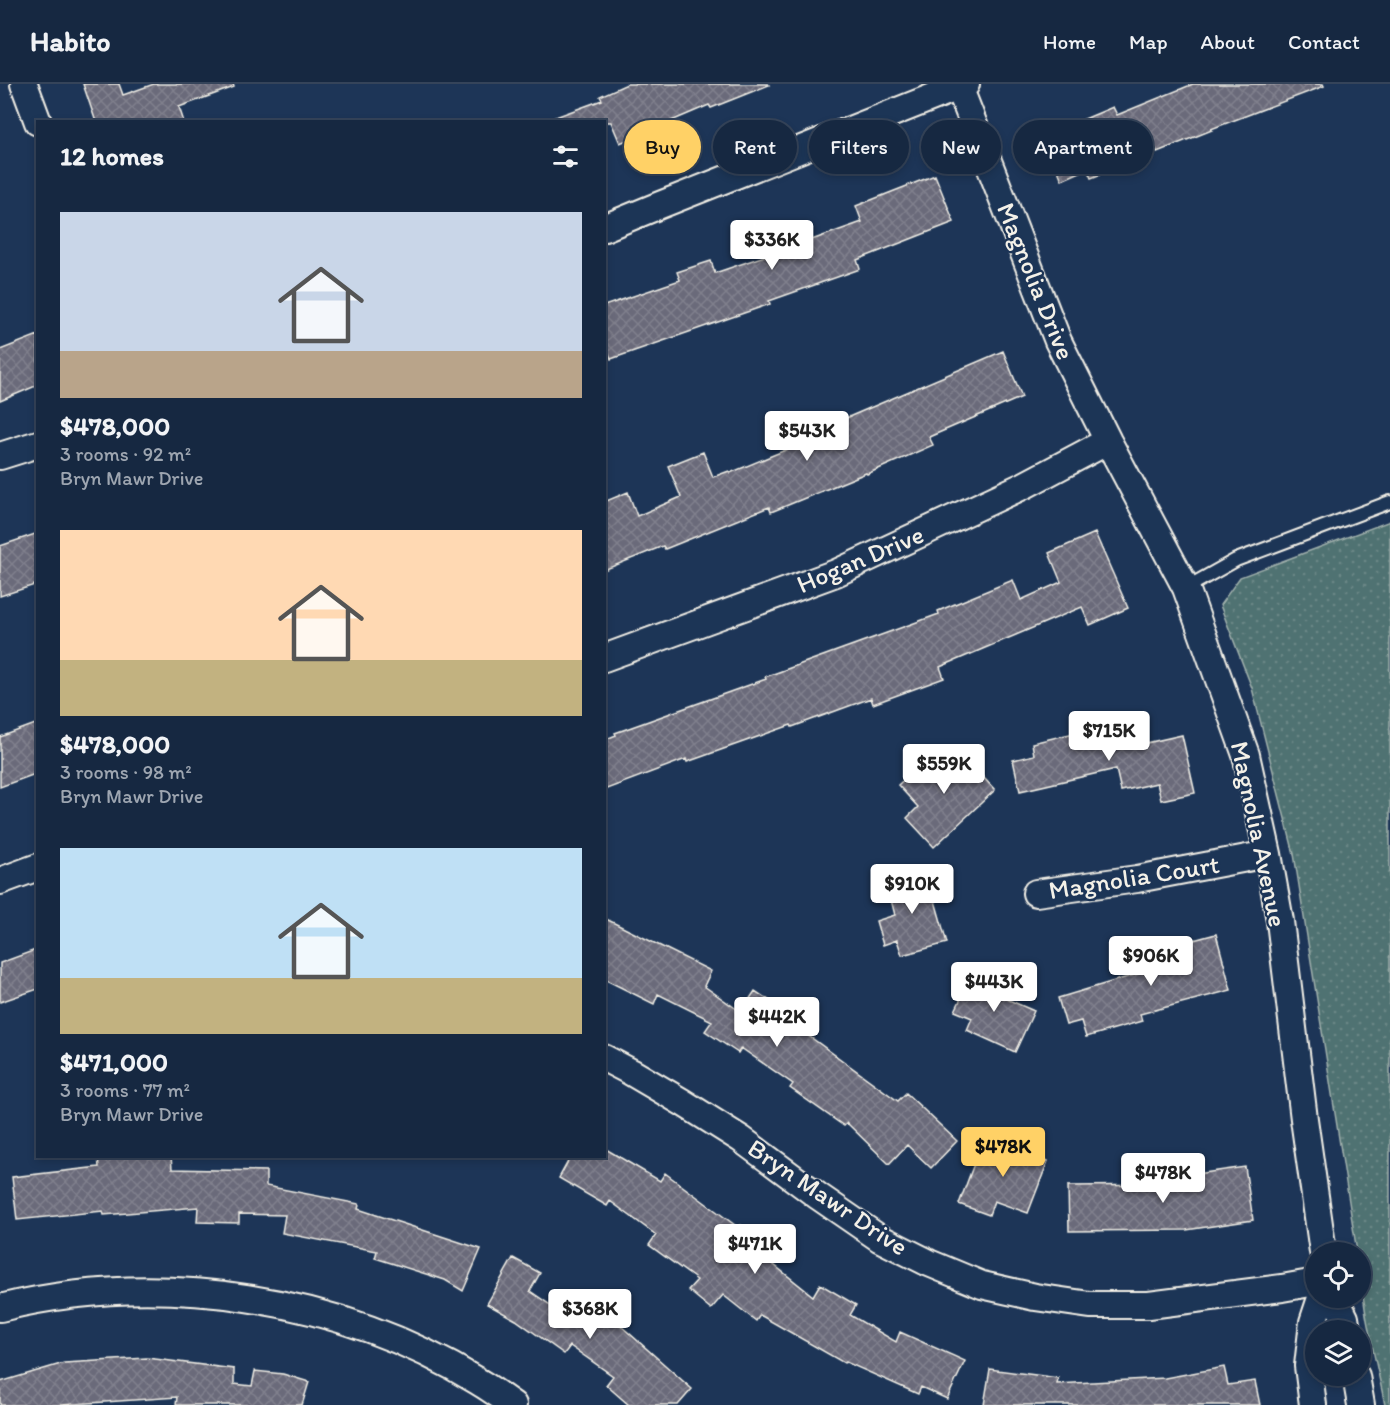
<!DOCTYPE html>
<html lang="en">
<head>
<meta charset="utf-8">
<style>
  body { margin:0; font-family:Itim,sans-serif; background:#23344c; color:#f1f3f6; height:100vh; display:flex; flex-direction:column; font-size:22px; white-space:nowrap }
  * { box-sizing:border-box; margin:0 }
  p { font-size:20px; color:#9ea6b1 }
  .icon { flex:none; width:33px; height:33px; fill:none; stroke:currentColor; stroke-width:2; stroke-linecap:round; stroke-linejoin:round }
  .map { position:relative; flex:1; overflow:hidden }
  .sheet { position:absolute; left:36px; top:36px; width:570px; height:1038px; display:flex; flex-direction:column; background:#162841; border-radius:0px; box-shadow:0 3px 9px #0003,0 0 0 2px #35445a }
  .sheet>* { flex:none }
  .hud { position:absolute; left:624px; top:36px; width:570px; height:54px; display:flex; gap:12px }
  .controls { position:absolute; left:1305px; top:1158px; display:grid; gap:12px }
  .controls a { display:grid; place-items:center; width:66px; height:66px; border-radius:50%; background:#162841; box-shadow:0 3px 9px #0003,0 0 0 2px #35445a; font-size:30px }
  .price { position:absolute; translate:-50% -51px; padding:0 14px; border-radius:6px; background:#fff; color:#222; font-size:20px; line-height:39px; filter:drop-shadow(0 2px 3px #0008) }
  .price::after { content:''; position:absolute; left:50%; top:36px; width:18px; height:14px; margin-left:-9px; background:inherit; clip-path:polygon(0 0,100% 0,50% 100%) }
  .price.active { background:#ffd166; color:#111 }
  ul { padding:0; list-style:none }
  li { display:grid; align-content:center; gap:12px; height:318px; padding:0 24px }
  li span { display:grid; place-items:center; height:186px; border-radius:0px; color:#555 }
  li>.icon { margin-inline-start:auto }
  span .icon { width:108px; height:108px; fill:#fffc; stroke-width:1 }
  li b { font-size:26px }
  h2 { display:flex; justify-content:space-between; align-items:center; height:72px; padding:0 24px; font-size:26px }
  .pill { padding:0 21px; border-radius:27px; background:#162841; box-shadow:0 3px 9px #0003,0 0 0 2px #35445a; font-size:21px; line-height:54px }
  .pill.active { background:#ffd166; color:#111 }
  header { display:flex; align-items:center; gap:36px; box-sizing:border-box; height:84px; padding:0 30px; background:#162841; border-bottom:2px solid #35445a }
  header strong { font-size:28px }
  nav { display:flex; gap:33px; margin-inline-start:auto; font-size:21px }
  .map>svg:first-child { display:block }
  .grass { fill:url(#grass-dots); stroke:#a2b2ad; stroke-width:1.5 }
  .building { fill:url(#building-cross-hatch); stroke:#f4f1e8; stroke-width:1.5 }
  .lines { fill:none; stroke-linecap:round; stroke-linejoin:round }
  .service-casing { stroke:#f4f1e8; stroke-width:16 }
  .minor-casing { stroke:#f4f1e8; stroke-width:30 }
  .service { stroke:#1d3557; stroke-width:12 }
  .minor { stroke:#1d3557; stroke-width:26 }
  .labels { text-anchor:middle; stroke-width:4.5; stroke-linejoin:round; paint-order:stroke }
  .street-label { font-size:26px; fill:#f4f1e8; stroke:#1d3557 }
</style>
</head>
<body>
<header>
<strong>Habito</strong>
<nav><a>Home</a><a>Map</a><a>About</a><a>Contact</a></nav>
</header>
<div class="map">
<svg width="1390" height="1321" viewBox="0 0 1390 1321">
  <defs>
    <pattern id="grass-dots" width="8" height="8" patternUnits="userSpaceOnUse" patternTransform="scale(1.5)"><rect width="8" height="8" fill="#507272"/><path d="M2 2h.1M6 6h.1" fill="none" stroke="#6a8786" stroke-width="1.8" stroke-linecap="round"/></pattern>
    <pattern id="building-cross-hatch" width="8" height="8" patternUnits="userSpaceOnUse" patternTransform="scale(1.5)"><rect width="8" height="8" fill="#6a6a7a"/><path d="M0 0l8 8M0 8l8-8" fill="none" stroke="#80808d"/></pattern>
  </defs>
  <rect width="100%" height="100%" fill="#1d3557"/>
  <filter id="ink" filterUnits="userSpaceOnUse"><feTurbulence type="fractalNoise" baseFrequency=".0167" numOctaves="2"/><feDisplacementMap in="SourceGraphic" scale="12" xChannelSelector="R" yChannelSelector="G"/><feConvolveMatrix kernelMatrix="1 2 1 2 8 2 1 2 1" color-interpolation-filters="sRGB"/></filter>
  <g filter="url(#ink)">
    <path class="grass" d="M1390,437v884h-5c-10,-50 -25,-101 -25,-153h-3l-63,-398 -42,-166 -32,-83 20,-28z"/>
    <path class="building" d="M83,0h36l4,11 31,-11h79l1,3 -55,20 5,15h-88z
      M627,0h141l1,1 -58,23 -2,-3 -89,38 -9,-21h-61v-3l52,-19 -2,-4z
      M1193,0h130l1,2 -113,43 1,1 -55,22 -4,-8 -42,17 3,8 -23,9 -4,-9 -25,11 -18,-44 69,-29 4,8z
      M935,91l19,47 -97,38 3,9 -91,32 1,3 -159,55 -7,-19v-34l76,-26 -3,-8 34,-11 4,12 58,-20 -6,-17 33,-11 6,17 56,-20 -6,-16z
      M38,251v50l-38,16v-51z
      M1003,267l19,46 -93,40 4,8 -66,29 -1,-1 -95,39 -2,-5 -104,42 -2,-3 -59,24v-68l24,-10 9,24 44,-19 -13,-31 35,-14 10,25 16,-6 1,2 116,-48 -2,-6z
      M38,449v51l-38,12v-50z
      M1095,449l33,75 -38,17 -8,-18 -142,60 4,11 -71,26 -2,-6 -79,29 -1,-2 -104,37 -1,-3 -82,31v-50l12,-5 -1,-2 151,-54 -1,-2 174,-63 -1,-3 75,-31 8,20 40,-18 -12,-29z
      M38,639v50l-38,14v-50z
      M1128,641l5,21 49,-11 13,58 -34,7 -4,-17 -36,8 -5,-22 -96,22 -7,-31 21,-5 -2,-12 55,-13 1,4z
      M960,668l35,38 -61,57 -27,-29 11,-11 -20,-22 33,-31 12,14z
      M926,785l21,74 -45,12 -5,-15 -14,5 -7,-24 19,-6 -9,-34z
      M604,834l107,53 -7,15 37,26 14,-21 47,31 -4,6 100,73 8,-8 51,48 -26,27 -24,-23 -18,19 -42,-41 -3,3 -54,-38 3,-4 -52,-36 -3,5 -33,-22 7,-10 -54,-27 -4,10 -50,-25z
      M1216,850l15,56 -91,24 2,7 -56,16 -5,-16 -15,4 -8,-27 96,-29 -5,-17z
      M38,865v40l-38,13v-39z
      M973,889l31,14 -4,9 34,15 -19,41 -48,-22 5,-12 -17,-7z
      M984,1053l64,24 -20,52 -34,-12 -5,14 -30,-11z
      M604,1064l56,33 5,-8 74,55 2,-3 25,20 -7,8 54,43 7,-12 36,21 -6,10 46,27 4,-10 65,29 -18,38 -26,-12 -3,7 -72,-32 -2,1 -84,-48 -4,6 -33,-26 -12,14 -23,-19 9,-10 -48,-35 7,-10 -46,-34 -3,5 -48,-28 12,-22h33z
      M98,1072h73l1,13 94,2v15l93,18 -1,5 123,40 -18,42 -18,-11 -70,-22 2,-7 -95,-18 3,-18 -46,-1v9l-42,-1 1,-15 -94,8 -1,-4 -86,9 -5,-43 87,-10z
      M1245,1083l8,53 -67,10 -117,1 -1,-45 102,-1 -1,-7z
      M513,1174l27,15 -10,18 38,26 15,-21 38,27 -1,2 72,64 -14,16h-49l-23,-20 7,-9 -43,-30 -6,8 -48,-34 -29,-16z
      M147,1274l87,11v15l18,2 3,-15 28,3 26,8 -7,23h-126l1,-8 -116,8h-61v-23l64,-19z
      M1224,1283l4,18 27,-4 5,24h-276l6,-36 68,9 -1,6 108,-6z"/>
    <g class="lines">
      <g class="service-casing">
        <path id="service" d="M1186,504l50,-28 154,-58"/>
      </g>
      <g class="minor-casing">
        <path id="minor" d="M24,0l14,38
          M958,0l100,257 50,100 78,147 60,167 22,99 12,67 24,198 19,133
          M604,144l56,-23 306,-121
          M0,372l38,-12
          M604,574l232,-85 189,-88 83,-44
          M0,797l38,-14
          M1036,809l101,-14 131,-25
          M604,974l27,14 51,30 59,37 77,57 61,42 50,25 53,22 53,12 55,8h59l133,-17 34,-6
          M1335,1214l10,20 2,12
          M0,1224c159,-39 339,-12 479,74 12,7 23,15 34,23
          M1356,1292l5,29
          M1313,1321l-5,-39 5,-44 8,-24"/>
      </g>
      <use href="#service" class="service"/>
      <use href="#minor" class="minor"/>
    </g>
  </g>
  <g class="labels">
    <g class="street-label">
      <text transform="translate(1036 197) rotate(68)" y="9">Magnolia Drive</text>
      <text transform="translate(860 475) rotate(-23)" y="9">Hogan Drive</text>
      <text transform="translate(1259 750) rotate(78)" y="9">Magnolia Avenue</text>
      <text transform="translate(1134 793) rotate(-9)" y="9">Magnolia Court</text>
      <text transform="translate(828 1113) rotate(34)" y="9">Bryn Mawr Drive</text>
    </g>
  </g>
</svg>
<div class="controls">
<a><svg class="icon" aria-label="locate" viewBox="0 0 24 24"><circle cx="12" cy="12" r="6"/><path d="M12 2v4M12 18v4M2 12h4M18 12h4"/></svg></a>
<a><svg class="icon" aria-label="layers" viewBox="0 0 24 24"><path d="M12 4l9 5-9 5-9-5zM3 14l9 5 9-5"/></svg></a>
</div>
<b class="price" style="left:772px;top:187px">$336K</b>
<b class="price" style="left:807px;top:378px">$543K</b>
<b class="price" style="left:1109px;top:678px">$715K</b>
<b class="price" style="left:944px;top:711px">$559K</b>
<b class="price" style="left:912px;top:831px">$910K</b>
<b class="price" style="left:1151px;top:903px">$906K</b>
<b class="price" style="left:994px;top:929px">$443K</b>
<b class="price" style="left:777px;top:964px">$442K</b>
<b class="price active" style="left:1003px;top:1094px">$478K</b>
<b class="price" style="left:1163px;top:1120px">$478K</b>
<b class="price" style="left:755px;top:1191px">$471K</b>
<b class="price" style="left:590px;top:1256px">$368K</b>
<div class="hud">
<a class="pill active">Buy</a>
<a class="pill">Rent</a>
<a class="pill">Filters</a>
<a class="pill">New</a>
<a class="pill">Apartment</a>
</div>
<section class="sheet">
<h2>12 homes<svg class="icon" aria-label="filters" viewBox="0 0 24 24"><path d="M4 7h16M4 17h16"/><circle cx="9" cy="7" r="2"/><circle cx="15" cy="17" r="2"/></svg></h2>
<ul>
<li><span style="background:linear-gradient(#c9d6e8 75%,#b9a48a 0)"><svg class="icon" aria-label="home" viewBox="0 0 24 24"><path d="M3 11l9-7 9 7M6 9v11h12V9"/></svg></span><div><b>$478,000</b><p>3 rooms · 92 m²</p><p>Bryn Mawr Drive</p></div></li>
<li><span style="background:linear-gradient(#ffd9b3 70%,#c2b280 0)"><svg class="icon" aria-label="home" viewBox="0 0 24 24"><path d="M3 11l9-7 9 7M6 9v11h12V9"/></svg></span><div><b>$478,000</b><p>3 rooms · 98 m²</p><p>Bryn Mawr Drive</p></div></li>
<li><span style="background:linear-gradient(#bfe0f5 70%,#c2b280 0)"><svg class="icon" aria-label="home" viewBox="0 0 24 24"><path d="M3 11l9-7 9 7M6 9v11h12V9"/></svg></span><div><b>$471,000</b><p>3 rooms · 77 m²</p><p>Bryn Mawr Drive</p></div></li>
</ul>
</section>
</div>
</body>
</html>
